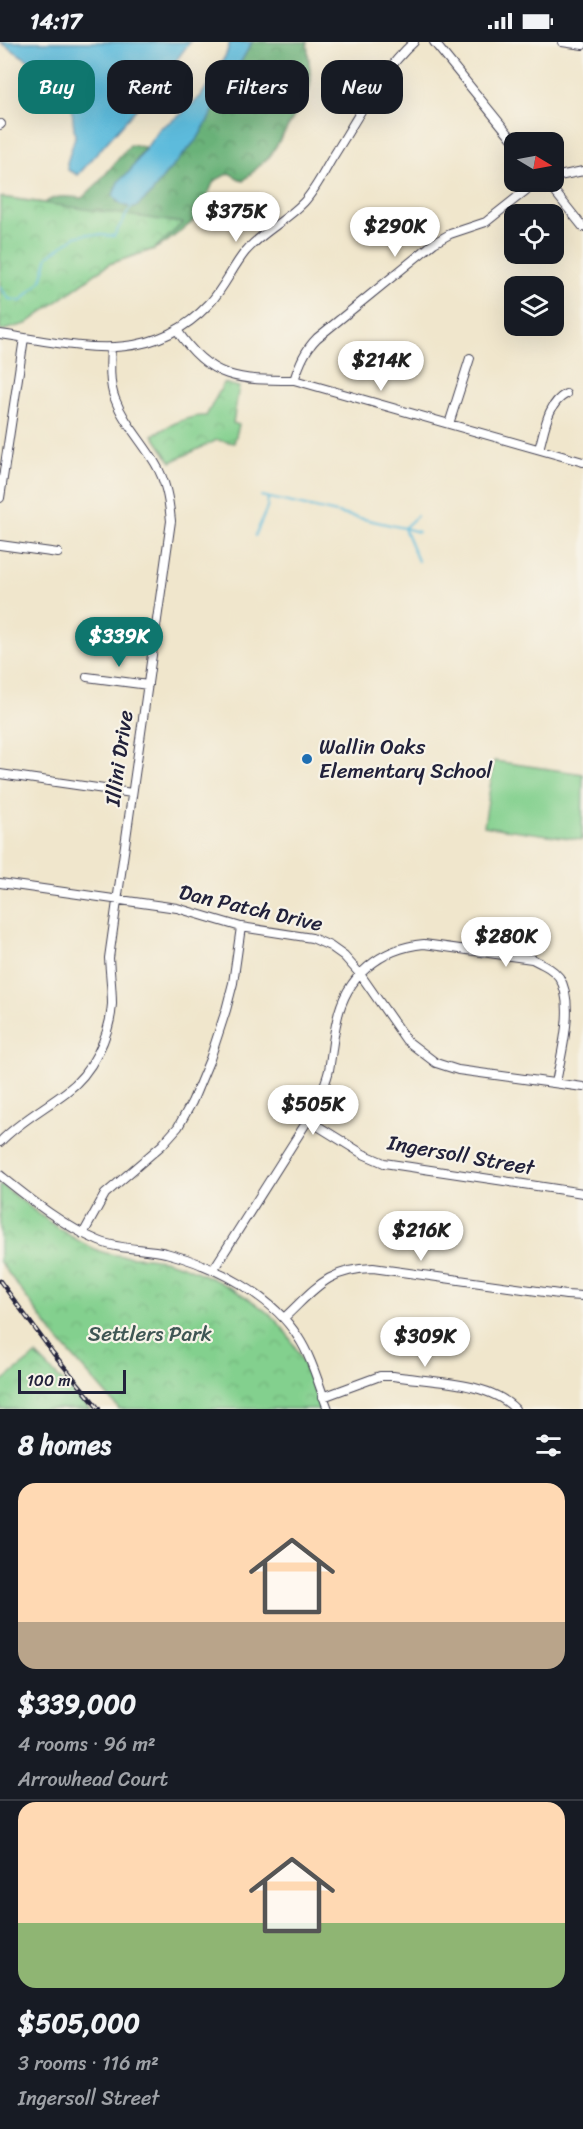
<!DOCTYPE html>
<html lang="en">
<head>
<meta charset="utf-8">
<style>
  body { margin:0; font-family:Sriracha,sans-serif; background:#242831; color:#f1f3f6; height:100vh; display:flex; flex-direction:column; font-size:22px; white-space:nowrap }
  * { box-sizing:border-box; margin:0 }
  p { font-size:20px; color:#9ea1a6 }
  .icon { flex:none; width:33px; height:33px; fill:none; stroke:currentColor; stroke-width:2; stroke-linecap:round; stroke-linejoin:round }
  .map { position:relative; height:1367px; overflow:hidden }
  .drawer { display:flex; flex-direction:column; background:#171b24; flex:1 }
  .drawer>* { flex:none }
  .hud { position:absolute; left:18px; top:18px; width:548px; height:54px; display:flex; gap:12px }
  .needle { width:39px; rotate:100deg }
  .tools { position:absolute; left:504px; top:90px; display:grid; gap:12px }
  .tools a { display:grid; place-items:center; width:60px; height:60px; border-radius:12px; background:#171b24; box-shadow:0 6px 24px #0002; font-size:30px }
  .scale { position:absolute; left:18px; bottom:15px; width:108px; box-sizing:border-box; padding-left:6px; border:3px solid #22223b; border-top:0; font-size:16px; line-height:21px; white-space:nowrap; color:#22223b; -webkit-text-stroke:4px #f7f3e8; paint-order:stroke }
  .price { position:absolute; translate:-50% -51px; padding:0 14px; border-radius:21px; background:#fff; color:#222; font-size:20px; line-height:39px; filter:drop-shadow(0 2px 3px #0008) }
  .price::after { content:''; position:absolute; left:50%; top:36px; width:18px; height:14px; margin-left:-9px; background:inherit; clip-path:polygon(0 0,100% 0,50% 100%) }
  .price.selected { background:#0f766e; color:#fff }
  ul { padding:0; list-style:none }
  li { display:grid; align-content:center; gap:12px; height:318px; padding:0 18px }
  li+li { border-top:2px solid #363941 }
  li span { display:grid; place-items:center; height:186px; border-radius:18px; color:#555 }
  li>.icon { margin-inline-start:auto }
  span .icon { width:108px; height:108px; fill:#fffc; stroke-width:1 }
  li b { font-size:26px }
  h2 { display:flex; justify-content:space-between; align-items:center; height:72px; padding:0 18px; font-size:26px }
  .pill { padding:0 21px; border-radius:18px; background:#171b24; box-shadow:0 6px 24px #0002; font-size:21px; line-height:54px }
  .pill.selected { background:#0f766e; color:#fff }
  .status { display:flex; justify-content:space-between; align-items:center; height:42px; padding:0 30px; background:#171b24; direction:ltr }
  .status svg { height:16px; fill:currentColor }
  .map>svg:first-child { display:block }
  .grass { fill:#83d08e; stroke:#527964; stroke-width:1.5 }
  .forest { fill:url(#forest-crowns); stroke:#466a5a; stroke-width:1.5 }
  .park { fill:url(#park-crowns); stroke:#527964; stroke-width:1.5 }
  .water { fill:#5dbbdc; stroke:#406e8c; stroke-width:1.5 }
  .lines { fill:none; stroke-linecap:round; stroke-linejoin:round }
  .stream { stroke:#5dbbdc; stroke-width:2 }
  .street-casing { stroke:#413f51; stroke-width:10 }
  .street { stroke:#fff; stroke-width:8 }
  .rail-casing { stroke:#22223b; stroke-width:4.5 }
  .rail { stroke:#f7f3e8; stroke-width:2; stroke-dasharray:7; stroke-linecap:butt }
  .poi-dot { fill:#1f6fb2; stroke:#f7f3e8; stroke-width:2 }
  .labels { text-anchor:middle; stroke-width:4.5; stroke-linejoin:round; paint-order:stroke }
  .poi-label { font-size:21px; fill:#22223b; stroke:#f7f3e8; text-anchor:start }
  .street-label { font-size:21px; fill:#22223b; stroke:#f7f3e8 }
  .park-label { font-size:21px; fill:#3f5654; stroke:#f7f3e8 }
</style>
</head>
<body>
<div class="status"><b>14:17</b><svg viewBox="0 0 49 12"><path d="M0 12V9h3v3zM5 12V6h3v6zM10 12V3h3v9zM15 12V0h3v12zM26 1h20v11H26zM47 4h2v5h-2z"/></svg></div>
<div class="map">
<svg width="583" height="1367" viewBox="0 0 583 1367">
  <defs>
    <pattern id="forest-crowns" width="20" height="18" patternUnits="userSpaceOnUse" patternTransform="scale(1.5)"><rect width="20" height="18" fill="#6ab279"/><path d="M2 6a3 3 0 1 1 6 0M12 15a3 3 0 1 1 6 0" fill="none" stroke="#579064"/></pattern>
    <pattern id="park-crowns" width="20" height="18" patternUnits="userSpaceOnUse" patternTransform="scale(1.5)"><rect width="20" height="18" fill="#83d08e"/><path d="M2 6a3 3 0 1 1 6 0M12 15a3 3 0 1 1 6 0" fill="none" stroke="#71b27b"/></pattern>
  </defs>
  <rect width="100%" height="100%" fill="#f7f3e8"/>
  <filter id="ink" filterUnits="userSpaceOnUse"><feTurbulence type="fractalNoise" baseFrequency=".0167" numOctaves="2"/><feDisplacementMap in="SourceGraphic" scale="12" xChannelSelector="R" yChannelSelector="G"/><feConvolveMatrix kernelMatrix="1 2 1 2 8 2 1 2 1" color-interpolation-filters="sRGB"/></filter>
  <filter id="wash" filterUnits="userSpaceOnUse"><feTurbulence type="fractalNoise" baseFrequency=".008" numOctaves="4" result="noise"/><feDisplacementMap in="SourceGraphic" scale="24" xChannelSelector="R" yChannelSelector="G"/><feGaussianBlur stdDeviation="1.35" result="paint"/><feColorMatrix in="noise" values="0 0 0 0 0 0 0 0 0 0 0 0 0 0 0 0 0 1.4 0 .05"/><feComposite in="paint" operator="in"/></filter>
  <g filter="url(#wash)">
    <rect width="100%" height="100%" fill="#f0e6cc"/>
    <path class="grass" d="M494,719l89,13 -1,66 -98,-14z"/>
    <path class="forest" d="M252,0h55l4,38 -2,12 -39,64 -27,25 -14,-8 -15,8 -16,35 -8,8 -25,19 -11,6 -45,15 -83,60 -26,-127 45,6c11,-9 23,-6 37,-5l17,-16 31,-37 15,2 -15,24 -15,17 2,14 8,4 10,2 16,-14 13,-18 34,-38z"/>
    <path class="park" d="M0,155l183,26 -29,26 -45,15 -83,60 -26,7z
      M224,341l15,4 -6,36 6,2 -5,18 -17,-3 -46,22 -18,-27c16,-9 34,-20 53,-19z
      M0,1142c31,23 63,52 99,67 21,8 46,4 68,10 36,10 100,41 120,73 16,23 24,50 34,75h-202l-61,-69 -58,-78z
      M36,1313l54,54h-90v-26z"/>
    <path class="water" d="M0,0h190l-31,41 -81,92 -10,-5 -1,-7 8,-26 -4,-35 -12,-22z
      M230,0h22l-54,96 -34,38 -13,18 -16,14c-9,-1 -18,-4 -22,-13l5,-13 12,-11 30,-43 19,-12 22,-20 25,-41z"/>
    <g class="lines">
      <path class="stream" d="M0,245l9,12 12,2 20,-20 7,-25 27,-19 12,-3 27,2 17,-29
        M261,454l143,32 14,33
        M404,486l13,-12
        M404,486l15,4
        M255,494l12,-28 1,-11"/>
    </g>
  </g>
  <g filter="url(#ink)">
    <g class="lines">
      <g class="street-casing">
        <path id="street" d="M434,0l81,100
          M562,0l21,3
          M0,83l1,-1
          M554,135l29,-6
          M547,140l36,45
          M177,288c33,50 62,50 117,50l289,82
          M0,292c76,11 149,34 209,-30 15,-16 23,-36 36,-52 17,-20 41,-31 59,-50 11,-12 19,-28 27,-42 24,-37 50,-89 83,-118
          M294,338c6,-17 11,-30 23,-42l117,-95 16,-9 36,-12 44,-35 10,-5
          M449,382l21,-66
          M539,407c6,-20 8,-45 27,-55
          M0,456l24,-160
          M0,503l58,8
          M87,635l61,8
          M0,732l132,19
          M0,841l177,25 64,19 71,11 18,8 14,10 16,18 46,66 30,23 22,7 125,17
          M308,1078l55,34 21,9 199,30
          M0,1100c19,-20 45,-34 66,-50 26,-19 44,-56 46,-88 0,-15 -2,-30 -3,-46l62,-437c-2,-21 -5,-40 -16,-58 -13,-22 -31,-40 -40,-64 -6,-15 -5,-34 -4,-51
          M0,1133c30,24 63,51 99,66 21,9 45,7 67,12 47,12 106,42 132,84 14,21 21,49 30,72
          M83,1192l22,-40 57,-49 16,-18 14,-25 18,-43 16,-49 7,-27 8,-56
          M213,1228l95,-150c8,-16 17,-32 21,-50 3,-17 4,-34 8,-50 9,-44 44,-72 87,-76l108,15c10,5 20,9 27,18 17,27 2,76 -3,106
          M284,1276c32,-30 43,-49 89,-50l193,27 17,1
          M323,1355l57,-21h13c37,6 96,5 122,33"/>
      </g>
      <use href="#street" class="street"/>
      <g class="rail-casing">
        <path id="rail" d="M0,1239l53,72 46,56"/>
      </g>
      <use href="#rail" class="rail"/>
    </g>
  </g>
  <circle class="poi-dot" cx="307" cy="717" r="6"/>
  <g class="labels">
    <g class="poi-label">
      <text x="319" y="712">Wallin Oaks<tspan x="319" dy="24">Elementary School</tspan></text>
    </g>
    <g class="street-label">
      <text transform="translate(119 716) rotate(-82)" y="7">Illini Drive</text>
      <text transform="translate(251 866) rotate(13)" y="7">Dan Patch Drive</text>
      <text transform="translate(461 1113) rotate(10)" y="7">Ingersoll Street</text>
    </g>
    <g class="park-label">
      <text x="150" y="1299">Settlers Park</text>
    </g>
  </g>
</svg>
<div class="tools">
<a><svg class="needle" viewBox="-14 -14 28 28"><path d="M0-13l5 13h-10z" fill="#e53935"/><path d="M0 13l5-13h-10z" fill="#9ea1a6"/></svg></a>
<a><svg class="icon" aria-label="locate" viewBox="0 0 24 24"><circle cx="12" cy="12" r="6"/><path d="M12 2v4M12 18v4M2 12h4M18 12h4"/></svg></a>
<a><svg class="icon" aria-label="layers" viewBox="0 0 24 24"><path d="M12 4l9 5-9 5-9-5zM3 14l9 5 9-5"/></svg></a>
</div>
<div class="scale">100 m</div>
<b class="price" style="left:236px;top:201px">$375K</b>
<b class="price" style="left:395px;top:216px">$290K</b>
<b class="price" style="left:381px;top:350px">$214K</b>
<b class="price selected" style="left:119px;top:626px">$339K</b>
<b class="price" style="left:506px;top:926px">$280K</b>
<b class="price" style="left:313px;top:1094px">$505K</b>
<b class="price" style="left:421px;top:1220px">$216K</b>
<b class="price" style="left:425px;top:1326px">$309K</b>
<div class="hud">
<a class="pill selected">Buy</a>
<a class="pill">Rent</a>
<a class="pill">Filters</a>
<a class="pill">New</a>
</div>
</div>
<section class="drawer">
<h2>8 homes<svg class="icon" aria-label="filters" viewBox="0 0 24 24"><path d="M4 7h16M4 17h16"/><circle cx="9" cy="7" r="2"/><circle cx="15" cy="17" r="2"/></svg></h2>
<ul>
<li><span style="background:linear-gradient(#ffd9b3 75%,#b9a48a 0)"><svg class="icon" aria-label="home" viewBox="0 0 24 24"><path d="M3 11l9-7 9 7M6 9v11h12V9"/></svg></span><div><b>$339,000</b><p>4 rooms · 96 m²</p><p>Arrowhead Court</p></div></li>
<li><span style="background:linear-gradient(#ffd9b3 65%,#8fb573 0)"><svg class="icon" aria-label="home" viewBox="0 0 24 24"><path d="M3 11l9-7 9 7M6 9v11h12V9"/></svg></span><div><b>$505,000</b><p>3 rooms · 116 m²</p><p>Ingersoll Street</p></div></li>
</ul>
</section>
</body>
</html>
